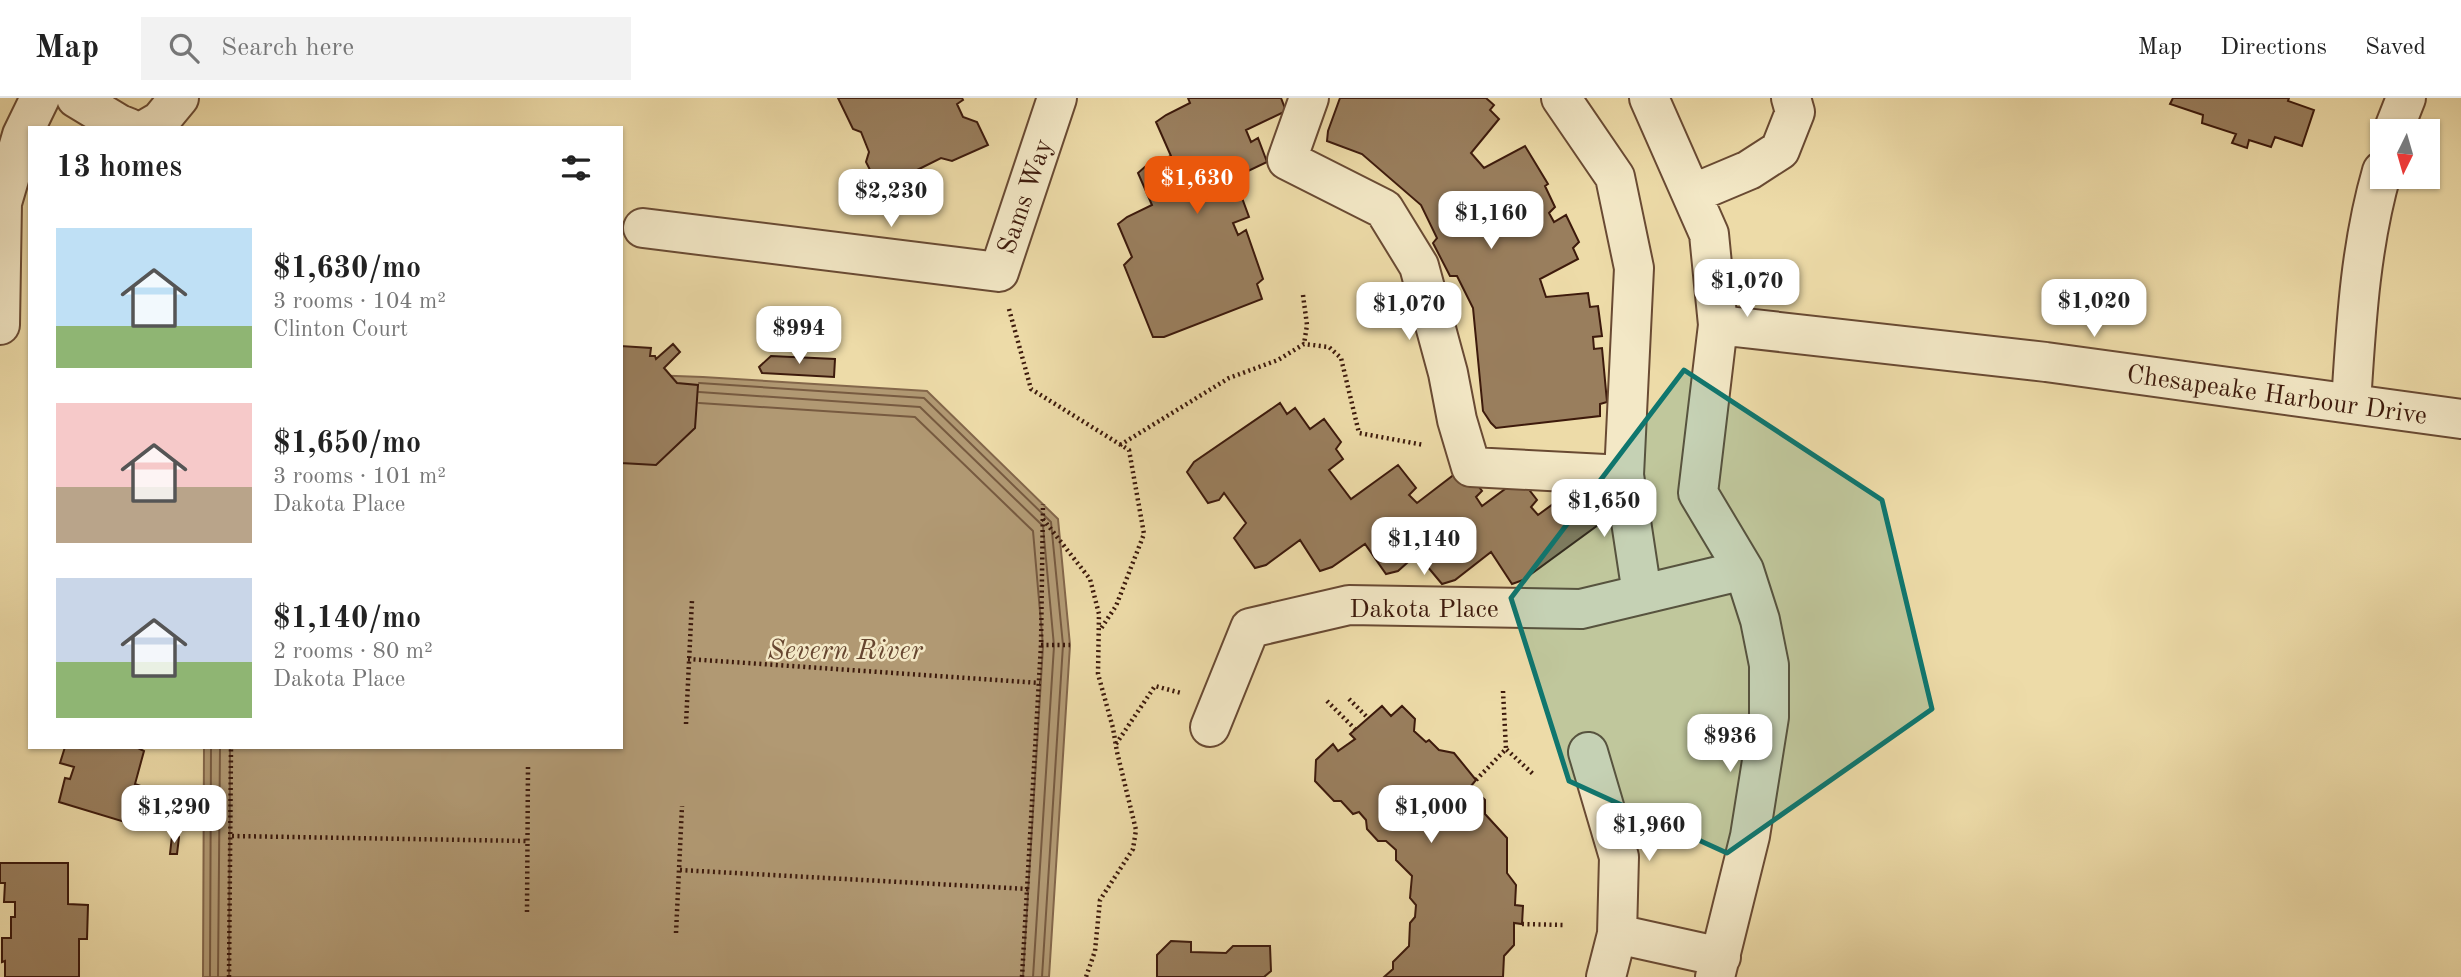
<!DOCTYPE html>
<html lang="en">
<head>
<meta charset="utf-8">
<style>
  body { margin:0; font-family:"Old Standard TT",serif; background:#f2f2f2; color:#222; height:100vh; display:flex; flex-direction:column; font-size:26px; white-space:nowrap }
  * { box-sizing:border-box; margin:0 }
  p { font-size:23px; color:#767676 }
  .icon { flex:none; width:38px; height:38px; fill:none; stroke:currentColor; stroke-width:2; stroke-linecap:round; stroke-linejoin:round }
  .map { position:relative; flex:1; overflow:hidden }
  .drawer { position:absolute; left:28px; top:28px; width:595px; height:623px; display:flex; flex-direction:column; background:#fff; border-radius:0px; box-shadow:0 2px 5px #0004 }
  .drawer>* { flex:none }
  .needle { width:46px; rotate:185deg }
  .fabs { position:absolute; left:2370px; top:21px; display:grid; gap:14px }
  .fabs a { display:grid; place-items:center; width:70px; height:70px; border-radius:0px; background:#fff; box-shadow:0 2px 5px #0004; font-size:35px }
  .price { position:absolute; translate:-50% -60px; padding:0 16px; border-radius:14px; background:#fff; color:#222; font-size:23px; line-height:46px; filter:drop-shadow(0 2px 4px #0008) }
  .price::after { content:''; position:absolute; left:50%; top:42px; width:21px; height:16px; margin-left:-10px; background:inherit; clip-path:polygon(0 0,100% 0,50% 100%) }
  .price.on { background:#ea580c; color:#fff }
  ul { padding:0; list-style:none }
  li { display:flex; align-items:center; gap:21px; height:175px; padding:0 28px }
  li span { display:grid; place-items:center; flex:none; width:196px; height:140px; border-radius:0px; color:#555 }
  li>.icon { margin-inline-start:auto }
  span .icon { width:84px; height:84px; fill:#fffc; stroke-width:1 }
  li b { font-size:30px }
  h2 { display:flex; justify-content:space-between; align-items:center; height:84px; padding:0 28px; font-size:30px }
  header { display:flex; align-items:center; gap:42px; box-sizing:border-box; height:98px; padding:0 35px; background:#fff; border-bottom:2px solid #e0e0e0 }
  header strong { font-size:33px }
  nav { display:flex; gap:38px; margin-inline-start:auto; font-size:24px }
  .search { width:490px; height:63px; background:#f2f2f2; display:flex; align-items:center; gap:18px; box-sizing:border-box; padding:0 24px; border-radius:0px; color:#767676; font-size:26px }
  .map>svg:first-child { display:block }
  .water { fill:#b19973; stroke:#83664a; stroke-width:2 }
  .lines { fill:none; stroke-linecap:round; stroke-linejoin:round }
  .shore { stroke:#775a40; stroke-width:2 }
  .building { fill:#997e5d; stroke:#3d1a0c; stroke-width:2 }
  .minor-casing { stroke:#694a33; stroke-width:42 }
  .path { stroke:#3d1a0c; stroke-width:4.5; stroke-dasharray:2 3.5; stroke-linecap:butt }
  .minor { stroke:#f3e8c6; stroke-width:38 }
  .marked { fill:#0f766e; fill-opacity:0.2; stroke:#0f766e; stroke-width:5; stroke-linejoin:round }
  .labels { text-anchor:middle; stroke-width:5; stroke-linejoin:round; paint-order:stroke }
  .street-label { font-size:26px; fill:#3d1a0c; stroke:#f3e8c6 }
  .water-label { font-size:28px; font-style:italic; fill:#664630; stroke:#f3e8c6 }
</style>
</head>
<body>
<header>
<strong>Map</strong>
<div class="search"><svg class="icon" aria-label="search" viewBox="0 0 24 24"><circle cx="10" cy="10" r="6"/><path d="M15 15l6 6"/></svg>Search here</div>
<nav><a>Map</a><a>Directions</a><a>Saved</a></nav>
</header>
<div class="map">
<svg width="2461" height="879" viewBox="0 0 2461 879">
  <rect width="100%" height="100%" fill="#eddba8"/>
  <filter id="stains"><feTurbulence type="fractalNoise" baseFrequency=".00286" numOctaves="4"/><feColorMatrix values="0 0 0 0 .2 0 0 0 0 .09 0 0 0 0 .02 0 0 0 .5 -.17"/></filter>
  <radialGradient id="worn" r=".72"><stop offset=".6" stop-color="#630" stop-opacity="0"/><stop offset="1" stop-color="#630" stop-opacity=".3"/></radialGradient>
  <path class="water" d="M621,276l82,3 224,14 131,128 12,126 -21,332h-846l1,-230h417z"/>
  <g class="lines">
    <path class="shore" d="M699,285l225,15 127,124 12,123 -21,332
      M699,294l221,15 123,119 11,120 -21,331
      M699,305l216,14 118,114 10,115 -20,331
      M210,879l1,-230
      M218,879l2,-230
      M229,879l1,-230"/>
  </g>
  <path class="building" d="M838,0h124l1,2 -6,4 6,13 14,5 11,23 -36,16 -11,-3 -30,15 6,10 -21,9 -18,-6 -12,-24 3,-10 -8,-20 -8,-3z
    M1188,0h93l5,13 -40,19 5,12 7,-4 9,24 -40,19 4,11 7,-5 11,30 -16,6 5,12 8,-5 17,49 -6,5 5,15 -98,38h-11l-29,-72 8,-8 -14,-33 9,-7 25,-12 -14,-32 9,-8 24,-9 -15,-34 10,-7 24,-12z
    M1340,0h146l8,7 -4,5 9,9 -28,34 13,15 41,-22 23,38 -3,2 10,21 -6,6 5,9 12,-7 13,27 -6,6 5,11 -38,20 6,18 42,-4 2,14 8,-1 4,30 -9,1 1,12 8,-1 5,54 -7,2v12l-104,12 -5,-5 -8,-12 -10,-103 -16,-32h-7l-17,-33 4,-5 -16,-33 -59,-51 -35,-13 1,-10z
    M2173,0h116l-1,3 26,9 -12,36 -27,-9 -4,10 -22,-7 -2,8 -15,-5 4,-9 -34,-11 1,-8 -33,-11z
    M673,246l7,8 -16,16 13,15 21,2 -3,43 -39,37 -35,-2v-117l30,2 -1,8h5l1,3z
    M771,258l64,3 -1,18 -72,-4 -3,-6z
    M1280,305l7,11 8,-6 15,21 14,-10 17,23 -5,7 7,10 -14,11 22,29 47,-34 18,23 -7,7 8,8 47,-36 18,24 -6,6 6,9 38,-28 17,22 -6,7 7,8 52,-38 17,24 -6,5 8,11 -86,63 -11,4 -21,-32 -36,28 -13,4 -25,-30 -19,17 -12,3 -21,-30 -33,23 -12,4 -20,-31 -34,25 -11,3 -21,-30 12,-15 -22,-30 -5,7 -11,3 -21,-31 7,-10z
    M1382,608l9,10 11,-10 13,13 -1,12 12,11 3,-2 10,10 15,3 22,27 -5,6 14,14v14l22,24v35l9,12 -1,20 8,1 -1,18 -8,-1v22l-10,11 -1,21h-119l9,-8v-7l16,-16 1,-23 5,-6 1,-12 -6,-7 2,-22 -16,-16v-10l-10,-9h-8l-11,-12 -1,-9 -7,-8 -6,2 -12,-13h-7l-19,-20 1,-21 17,-16 5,7 17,-12 -5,-5z
    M65,649h71l8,4 -9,33 11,4 -6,27 -12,8 -69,-21 6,-24 5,1 4,-12 -14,-4z
    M172,738l7,1 -2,17h-7z
    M0,765h68v41l20,1 -1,34h-8v38h-74v-16l-3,1v-24h9v-21h4v-15h-11l1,-19h-5z
    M1171,843l20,1v10l35,1 7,-7h37l1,25 -7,6h-107v-22z"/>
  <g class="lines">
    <g class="minor-casing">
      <path id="minor" d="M76,0l43,26 10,4
        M1309,0l-22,62 97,49 35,57 29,107 9,47 14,47 153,8
        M1561,0l54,79 19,91 -10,207 18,119
        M1649,0l60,136 9,91 -20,168 46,77 16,50 9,45v52l-19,119 -35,141
        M148,30l12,-7 19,-23
        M2393,33l13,-33
        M1692,96l57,-24 31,-20 15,-38 -4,-14
        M643,130l356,44 58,-174
        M0,227l2,-122 20,-68 18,-37
        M1718,227l328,37 415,57
        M2351,306c5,-79 9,-157 31,-233
        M1210,629l40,-99 99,-23 232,4 163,-39
        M1588,654l31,105 -2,77 -11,43
        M1617,836l104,23"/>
    </g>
    <path class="path" d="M1303,197l4,30 -3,19
      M1009,211l22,80 98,61 15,84 -28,72 -16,24
      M1120,347l109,-67 49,-18 26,-16 25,3 12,11 18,75 65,12
      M1043,421l47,60 9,35 -1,60 15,54 4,24 19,78 -3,19 -33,51 -5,51 -9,26
      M1041,547h29
      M688,561l352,24
      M1503,593l3,58
      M1349,601l19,19
      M1327,603l28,28
      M686,626l6,-124
      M1116,646l39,-58 26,7
      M1476,682l30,-31 27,25
      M232,738l295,5
      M680,772l348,19
      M527,814l1,-147
      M1522,826l41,1
      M676,835l6,-127
      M229,879l2,-230
      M1022,879l19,-332 2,-141"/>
    <use href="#minor" class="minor"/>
  </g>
  <path class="marked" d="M1684,272l198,130 50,209 -205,144 -158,-72 -58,-183z"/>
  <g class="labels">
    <g class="street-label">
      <text transform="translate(1024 98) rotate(-71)" y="9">Sams Way</text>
      <text transform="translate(2277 296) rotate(8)" y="9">Chesapeake Harbour Drive</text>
      <text x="1424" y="519">Dakota Place</text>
    </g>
    <g class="water-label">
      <text x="845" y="561">Severn River</text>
    </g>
  </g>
  <rect width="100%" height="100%" filter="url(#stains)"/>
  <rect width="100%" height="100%" fill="url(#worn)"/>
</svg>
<div class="fabs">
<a><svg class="needle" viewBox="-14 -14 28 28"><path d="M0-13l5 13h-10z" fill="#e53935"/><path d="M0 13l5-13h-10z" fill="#767676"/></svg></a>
</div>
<b class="price on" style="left:1197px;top:118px">$1,630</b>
<b class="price" style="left:891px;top:131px">$2,230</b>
<b class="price" style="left:1491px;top:153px">$1,160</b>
<b class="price" style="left:1747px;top:221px">$1,070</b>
<b class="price" style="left:2094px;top:241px">$1,020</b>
<b class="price" style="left:1409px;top:244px">$1,070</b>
<b class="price" style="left:799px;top:268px">$994</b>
<b class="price" style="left:1604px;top:441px">$1,650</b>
<b class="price" style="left:1424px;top:479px">$1,140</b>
<b class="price" style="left:1730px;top:676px">$936</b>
<b class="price" style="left:174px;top:747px">$1,290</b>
<b class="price" style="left:1431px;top:747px">$1,000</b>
<b class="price" style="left:1649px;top:765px">$1,960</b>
<section class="drawer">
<h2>13 homes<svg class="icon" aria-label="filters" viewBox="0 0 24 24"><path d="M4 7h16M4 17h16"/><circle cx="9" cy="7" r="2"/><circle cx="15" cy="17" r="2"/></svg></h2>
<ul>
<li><span style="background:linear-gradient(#bfe0f5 70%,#8fb573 0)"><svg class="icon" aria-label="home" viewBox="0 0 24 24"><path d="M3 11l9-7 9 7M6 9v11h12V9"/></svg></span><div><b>$1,630/mo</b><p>3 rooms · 104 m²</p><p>Clinton Court</p></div></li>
<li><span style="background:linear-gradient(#f6c9c9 60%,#b9a48a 0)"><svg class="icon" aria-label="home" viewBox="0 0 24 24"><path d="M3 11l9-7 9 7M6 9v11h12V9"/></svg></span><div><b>$1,650/mo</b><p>3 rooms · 101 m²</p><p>Dakota Place</p></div></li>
<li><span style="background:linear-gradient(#c9d6e8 60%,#8fb573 0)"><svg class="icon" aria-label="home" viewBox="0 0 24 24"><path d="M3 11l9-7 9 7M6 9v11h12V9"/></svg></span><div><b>$1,140/mo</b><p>2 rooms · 80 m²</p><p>Dakota Place</p></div></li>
</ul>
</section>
</div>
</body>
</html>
